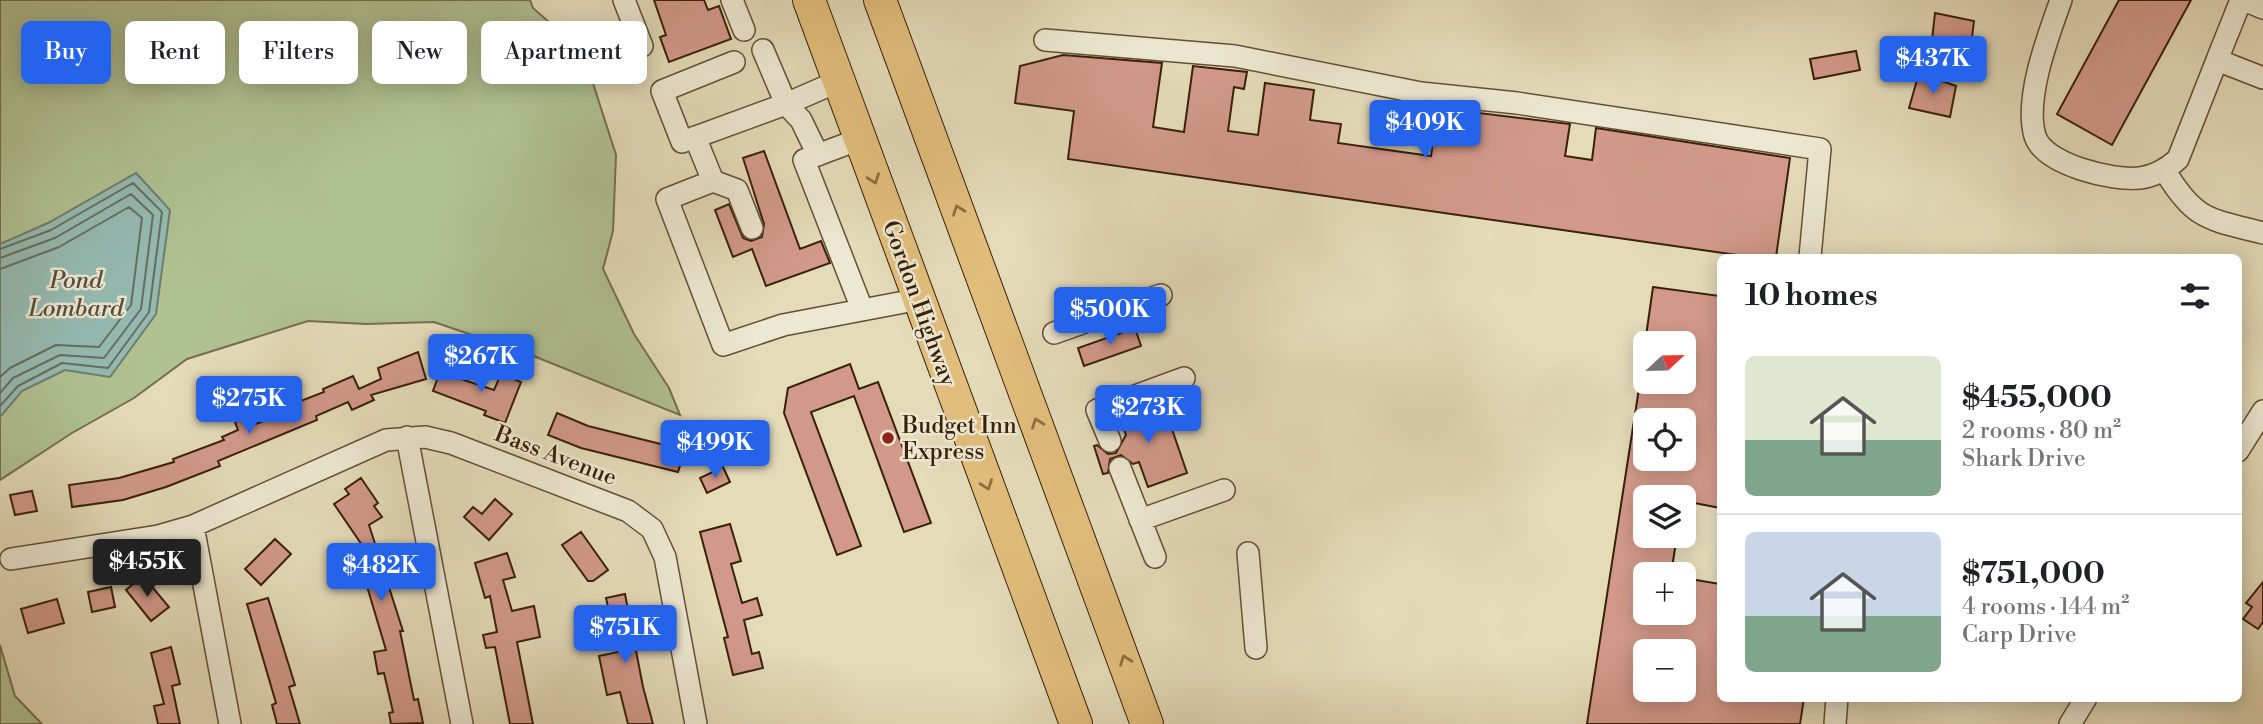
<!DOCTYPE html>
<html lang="en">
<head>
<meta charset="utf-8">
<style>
  body { margin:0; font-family:"Libre Bodoni",serif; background:#f2f2f2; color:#202124; height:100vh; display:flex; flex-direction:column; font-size:26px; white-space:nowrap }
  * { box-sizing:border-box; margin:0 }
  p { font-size:23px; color:#757577 }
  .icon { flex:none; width:38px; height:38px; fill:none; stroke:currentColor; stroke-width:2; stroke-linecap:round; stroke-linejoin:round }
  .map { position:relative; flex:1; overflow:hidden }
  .sheet { position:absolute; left:1717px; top:254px; width:525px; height:448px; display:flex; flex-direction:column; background:#fff; border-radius:10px; box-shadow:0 4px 18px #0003 }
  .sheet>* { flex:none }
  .banner { position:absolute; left:21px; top:21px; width:665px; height:63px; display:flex; gap:14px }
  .needle { width:46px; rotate:68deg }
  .controls { position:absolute; left:1633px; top:331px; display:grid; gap:14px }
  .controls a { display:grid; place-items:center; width:63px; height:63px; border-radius:10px; background:#fff; box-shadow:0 4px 18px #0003; font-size:35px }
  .price { position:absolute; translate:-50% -60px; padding:0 16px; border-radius:7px; background:#2563eb; color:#fff; font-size:23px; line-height:46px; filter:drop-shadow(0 2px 4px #0008) }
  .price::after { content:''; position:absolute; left:50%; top:42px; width:21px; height:16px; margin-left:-10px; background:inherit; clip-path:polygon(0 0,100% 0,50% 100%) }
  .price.active { background:#222; color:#fff }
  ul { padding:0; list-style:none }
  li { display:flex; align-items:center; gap:21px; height:175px; padding:0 28px }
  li+li { border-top:2px solid #e0e0e0 }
  li span { display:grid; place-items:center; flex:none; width:196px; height:140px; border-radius:10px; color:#555 }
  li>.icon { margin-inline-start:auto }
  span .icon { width:84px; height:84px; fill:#fffc; stroke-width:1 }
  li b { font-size:30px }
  h2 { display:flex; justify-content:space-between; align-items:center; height:84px; padding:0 28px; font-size:30px }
  .tag { padding:0 24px; border-radius:10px; background:#fff; box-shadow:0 4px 18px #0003; font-size:24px; line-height:63px }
  .tag.active { background:#2563eb; color:#fff }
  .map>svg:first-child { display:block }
  .green { fill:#b0c192; stroke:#74704e; stroke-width:2 }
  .water { fill:#95bbb3; stroke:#707d6f; stroke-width:2 }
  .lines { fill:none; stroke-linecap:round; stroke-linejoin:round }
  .shore { stroke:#676e5e; stroke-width:2 }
  .building { fill:#d2998a; stroke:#392009; stroke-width:2; fill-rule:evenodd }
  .minor-casing { stroke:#644f35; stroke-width:24 }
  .highway-casing { stroke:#392009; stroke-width:34 }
  .minor { stroke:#ede8d2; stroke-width:21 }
  .highway { stroke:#e2be7c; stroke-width:32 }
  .oneway { stroke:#8e6f42 }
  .poi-dot { fill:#8f2418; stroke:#ede8d2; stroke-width:2.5 }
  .labels { text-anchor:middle; stroke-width:5; stroke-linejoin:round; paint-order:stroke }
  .street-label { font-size:23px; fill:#392009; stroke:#ede8d2 }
  .poi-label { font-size:23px; fill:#392009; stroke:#ede8d2; text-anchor:start }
  .water-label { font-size:24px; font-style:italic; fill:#554e3c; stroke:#ede8d2 }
</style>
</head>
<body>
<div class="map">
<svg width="2263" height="724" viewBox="0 0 2263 724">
  <rect width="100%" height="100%" fill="#e4dbb9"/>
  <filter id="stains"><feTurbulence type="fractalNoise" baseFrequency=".00286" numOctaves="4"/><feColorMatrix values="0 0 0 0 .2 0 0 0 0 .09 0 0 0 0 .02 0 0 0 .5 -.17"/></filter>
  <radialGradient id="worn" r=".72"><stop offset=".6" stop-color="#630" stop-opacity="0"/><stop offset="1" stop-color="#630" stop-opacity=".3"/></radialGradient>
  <path class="green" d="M0,0h530l3,8 50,44 33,103 -3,76 -10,38 31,65 35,54 11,27 -149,-60 -97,-33 -68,2 -58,-3 -121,38 -53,39 -62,35 -72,47z
    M0,645l15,51 27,28h-42z"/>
  <path class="water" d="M136,173l34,37 -14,104 -46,63 -45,-7 -43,21 -22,26v-173l48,-21z"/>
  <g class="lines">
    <path class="shore" d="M0,249l51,-19 82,-47 29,29 -13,100 -41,56 -46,-5 -44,23 -18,20
      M0,258l55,-20 76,-44 22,21 -12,94 -37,49 -44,-3 -47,23 -13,15
      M0,269l59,-22 70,-40 13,11 -11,87 -32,42 -43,-2 -46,23 -10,9"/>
  </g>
  <path class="building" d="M654,0h50l4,10 11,-4 12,33 -62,23 -9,-25 6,-2z
    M2119,0h72l-79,145 -55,-31z
    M1935,13l39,8 -5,41 -39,-4z
    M1856,51l4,19 -46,9 -4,-20z
    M1063,55l99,8 -9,64 31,5 9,-66 54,6 -3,17 -10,-2 -6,44 30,4 7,-52 49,7 -4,30 31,4 -3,19 93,13 7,-48 132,16 -5,32 27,4 4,-32 194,30 -14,99h-25l-683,-98 6,-48 -59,-8 5,-37z
    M1919,73l37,13 -6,31 -41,-9z
    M764,151l36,98 21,-8 9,22 -64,23 -14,-37 -19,8 -18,-47 14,-6 14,34 8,3 11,-4 2,-13 -21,-66z
    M1653,287l67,9v212l-36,-7v-4h-39v39h32l-6,38h-26v38h39v-34l36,6v114h84l-4,26h-213l53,-342h44v-39h-39zM1645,420h39v38h-39zM1645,651h39v39h-39z
    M1135,328l6,18 -57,20 -6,-18z
    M418,352l8,27 -55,16 3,5 -22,10 -4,-8 -32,14 1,4 -99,41 2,5 -54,21 -43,13 -51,7 -3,-22 50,-7 55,-16 -1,-3 51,-19 -2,-3 16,-7 -3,-8 14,-5 4,8 24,-9 -2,-5 49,-19 -1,-3 30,-13 6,13 22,-10 -3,-11z
    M850,364l9,25 19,-7 53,141 -27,9 -50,-136 -43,16 50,134 -24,9 -53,-142 4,-25z
    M440,372l54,18 7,-16 20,8 -16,41 -21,-8 2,-4 -53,-20z
    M1162,400l25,73 -39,14 -9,-25 -6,2 -12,-9 -11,4 -2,14 -5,1 -9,-28 3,-1 11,9 8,-1 10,-18 -7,-19z
    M557,413l31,13 97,24 -7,22 -97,-24 -33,-13z
    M723,467l7,15 -23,11 -7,-15z
    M361,478l17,25 -4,3 8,11 -13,8 34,106h-3l14,69 4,-1 5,24 -32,1 -2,-11 4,-1 -9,-39 -6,1 -4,-22 12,-2 -20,-67 -4,1 -10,-32 12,-4 -30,-44 15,-10 -4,-5z
    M32,491l5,20 -22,4 -5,-20z
    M495,499l17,15 -23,26 -25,-23 9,-10 9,7z
    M730,524l11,37 -10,3 11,39 15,-5 5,17 -18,5 8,34 7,-2 4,16 -30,7 -9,-37 4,-1 -28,-105z
    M581,532l27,38 -15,11h-5l-26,-36z
    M275,539l16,15 -30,31 -16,-16z
    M507,553l8,24 -12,3 9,31 22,-5 6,31 -23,5 16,82h-23l-15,-77 -9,1 -3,-13 14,-3 -7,-36 -5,2 -10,-35z
    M143,576l26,31 -18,14 -25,-31z
    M2263,582v40l-5,7 -15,-10 9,-12 -6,-4z
    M111,587l4,20 -23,5 -4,-20z
    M625,594l18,93 10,37h-25l-8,-32 -13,3 -8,-39 19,-4 -12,-54z
    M268,598l27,87 -6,2 11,37h-23l-5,-19 4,-2 -29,-99z
    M57,599l7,24 -36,10 -7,-24z
    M171,647l9,37 -8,2 8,38h-22l-4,-18 10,-2 -13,-51z"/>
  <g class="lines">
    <g class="minor-casing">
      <path id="minor" d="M624,0l18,46
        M732,0l12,30
        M2061,0c-13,36 -37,99 -26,136 9,29 78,45 105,42 15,-2 27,-9 38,-19l39,-99 46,18
        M2244,0l19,8
        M1045,40l190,16 186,37 96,10 303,46 -10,108
        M763,50l23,54 53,-23
        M2217,60l24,-60
        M734,62l-72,29 20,51 104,-38 15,16 17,35
        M695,137l18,44
        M860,139l-56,21 58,149
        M2165,171c30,50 44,48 98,62
        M752,228l-15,-38 -24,-9 -46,18 56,146 60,-20 137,-26
        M1054,333l107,-38
        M407,437l55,287
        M1110,441l-13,-31 87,-32
        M2238,451l25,-40
        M1120,468l35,89
        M1140,520l84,-30
        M193,526l37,198
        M1248,553l8,95
        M11,559l147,-23 35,-10 193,-86 39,-3 26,6 177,68 24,18 13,28 31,167
        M1835,724l2,-26
        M2070,724l16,-26"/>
    </g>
    <g class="highway-casing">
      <path id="highway" d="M809,0l267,724
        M880,0l267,724"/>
    </g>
    <use href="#minor" class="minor"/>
    <use href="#highway" class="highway"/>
  </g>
  <defs><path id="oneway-chevron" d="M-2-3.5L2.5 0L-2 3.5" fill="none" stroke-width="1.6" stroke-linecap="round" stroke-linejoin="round" transform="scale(1.75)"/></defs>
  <g class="oneway">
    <use href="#oneway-chevron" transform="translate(874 179) rotate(70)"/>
    <use href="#oneway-chevron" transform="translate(958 210) rotate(-110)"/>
    <use href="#oneway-chevron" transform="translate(1037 423) rotate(-110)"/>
    <use href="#oneway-chevron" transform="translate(987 485) rotate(70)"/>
    <use href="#oneway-chevron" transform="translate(1125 660) rotate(-110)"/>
  </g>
  <circle class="poi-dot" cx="888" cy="438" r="7"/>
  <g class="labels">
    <g class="street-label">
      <text transform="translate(920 303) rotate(70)" y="8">Gordon Highway</text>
      <text transform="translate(556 455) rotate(21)" y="8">Bass Avenue</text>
    </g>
    <g class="poi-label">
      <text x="902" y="433">Budget Inn<tspan x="902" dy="26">Express</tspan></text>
    </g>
    <g class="water-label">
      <text x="76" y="288">Pond<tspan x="76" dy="28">Lombard</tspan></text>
    </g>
  </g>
  <rect width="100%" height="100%" filter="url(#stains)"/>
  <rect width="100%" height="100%" fill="url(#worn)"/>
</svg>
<div class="controls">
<a><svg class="needle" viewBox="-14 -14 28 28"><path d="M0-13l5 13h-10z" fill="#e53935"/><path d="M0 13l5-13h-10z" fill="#757577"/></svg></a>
<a><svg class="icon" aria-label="locate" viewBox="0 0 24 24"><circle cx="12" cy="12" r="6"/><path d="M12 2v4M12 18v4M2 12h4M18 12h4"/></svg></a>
<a><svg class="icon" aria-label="layers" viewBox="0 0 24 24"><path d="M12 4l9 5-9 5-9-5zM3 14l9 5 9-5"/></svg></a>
<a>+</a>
<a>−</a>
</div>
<b class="price" style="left:1933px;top:96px">$437K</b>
<b class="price" style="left:1425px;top:160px">$409K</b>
<b class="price" style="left:1110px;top:347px">$500K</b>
<b class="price" style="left:481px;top:394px">$267K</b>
<b class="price" style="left:249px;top:436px">$275K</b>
<b class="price" style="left:1148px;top:445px">$273K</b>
<b class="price" style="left:715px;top:480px">$499K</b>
<b class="price active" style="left:147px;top:599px">$455K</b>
<b class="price" style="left:381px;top:603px">$482K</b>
<b class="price" style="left:625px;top:665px">$751K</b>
<div class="banner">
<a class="tag active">Buy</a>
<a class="tag">Rent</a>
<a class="tag">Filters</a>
<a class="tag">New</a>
<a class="tag">Apartment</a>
</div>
<section class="sheet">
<h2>10 homes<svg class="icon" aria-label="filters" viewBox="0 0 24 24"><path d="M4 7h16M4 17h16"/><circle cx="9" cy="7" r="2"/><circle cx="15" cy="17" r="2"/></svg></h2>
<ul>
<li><span style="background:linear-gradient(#dfe7d0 60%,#7fa58c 0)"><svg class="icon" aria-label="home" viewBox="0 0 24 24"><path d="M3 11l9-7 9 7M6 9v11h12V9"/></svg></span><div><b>$455,000</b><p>2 rooms · 80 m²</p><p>Shark Drive</p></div></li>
<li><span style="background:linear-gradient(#c9d6e8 60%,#7fa58c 0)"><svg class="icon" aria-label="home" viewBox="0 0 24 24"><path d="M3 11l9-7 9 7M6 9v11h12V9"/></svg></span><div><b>$751,000</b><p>4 rooms · 144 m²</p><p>Carp Drive</p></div></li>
</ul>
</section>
</div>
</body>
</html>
